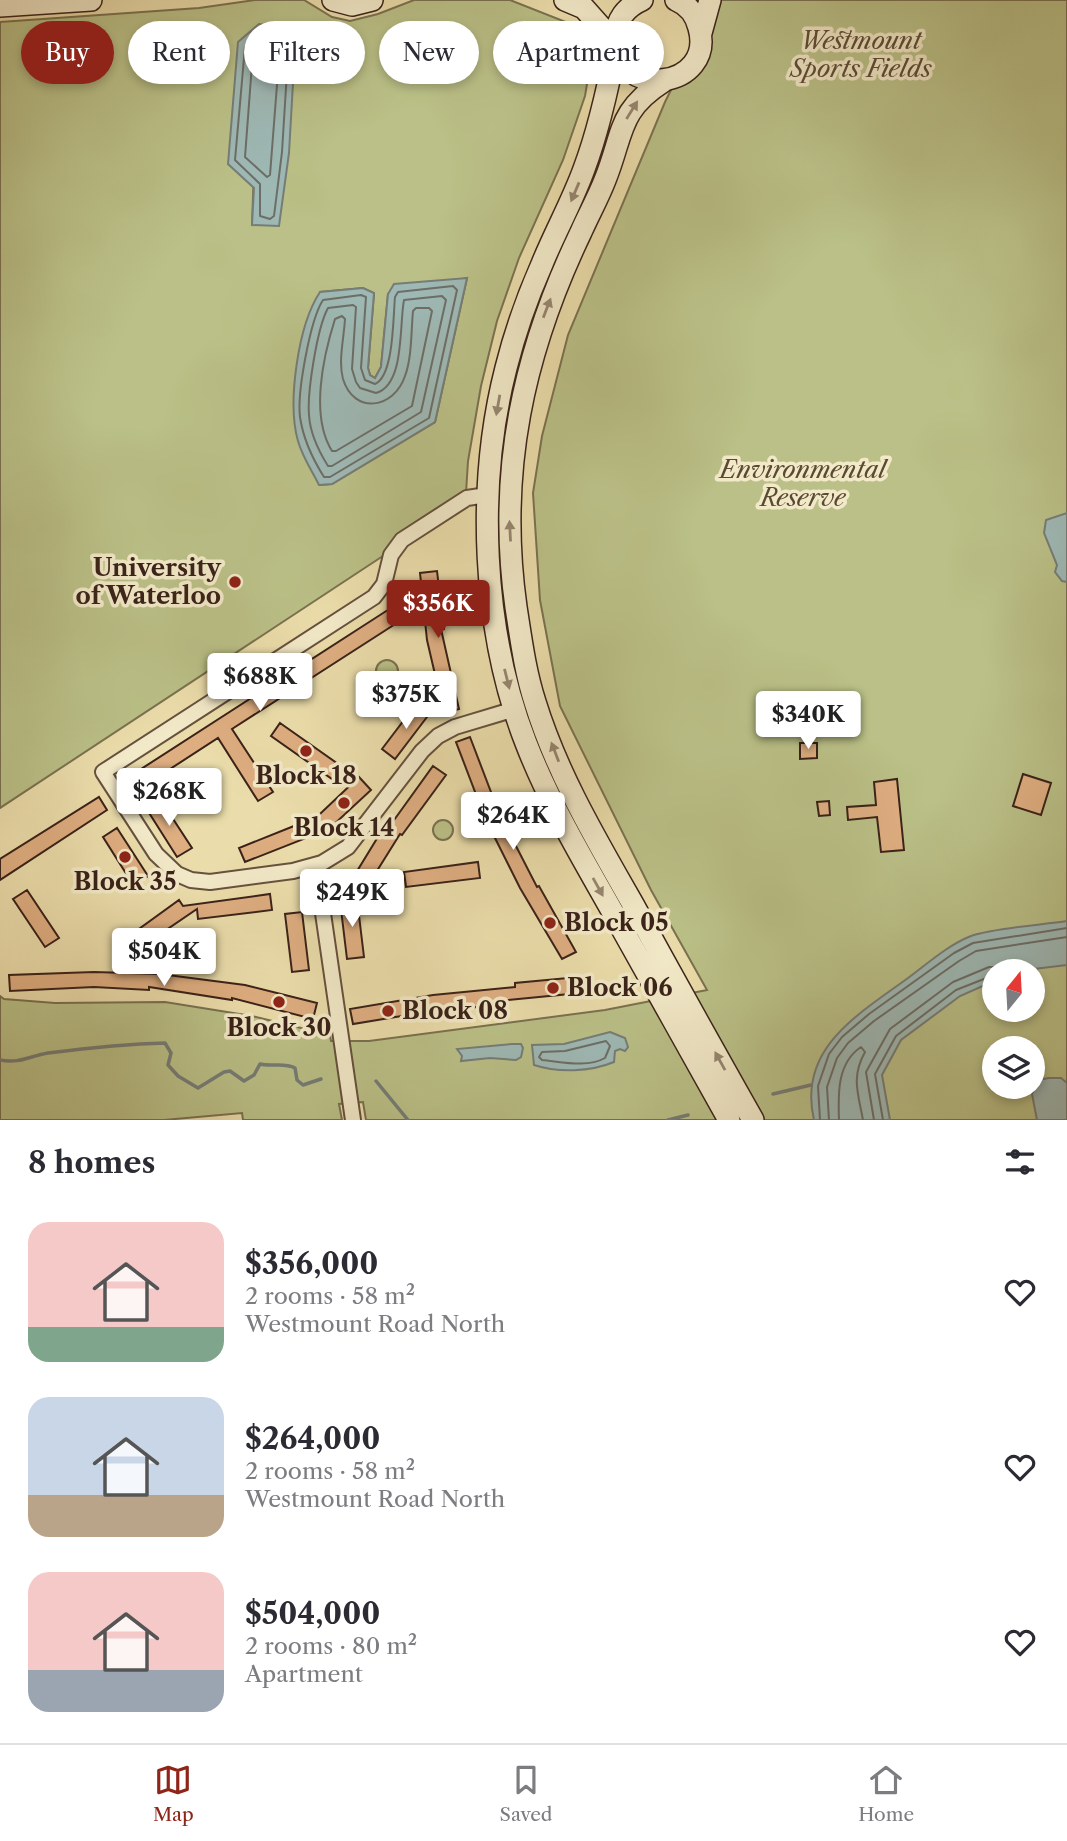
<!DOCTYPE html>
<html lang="en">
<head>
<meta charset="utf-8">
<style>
  body { margin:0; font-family:"Libre Caslon Text",serif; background:#f2f2f3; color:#2b2b33; height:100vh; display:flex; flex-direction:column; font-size:26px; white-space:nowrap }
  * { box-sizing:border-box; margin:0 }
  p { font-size:23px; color:#7c7c81 }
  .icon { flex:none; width:38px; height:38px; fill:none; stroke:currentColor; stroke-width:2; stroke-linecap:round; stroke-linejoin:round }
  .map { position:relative; height:1120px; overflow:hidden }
  .side { display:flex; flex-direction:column; background:#fff; flex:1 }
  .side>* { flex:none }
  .top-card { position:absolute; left:21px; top:21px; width:700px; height:63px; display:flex; gap:14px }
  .needle { width:46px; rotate:18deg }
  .tools { position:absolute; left:982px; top:959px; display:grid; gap:14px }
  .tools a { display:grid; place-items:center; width:63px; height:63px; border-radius:50%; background:#fff; box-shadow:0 4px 10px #0003; font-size:35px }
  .price { position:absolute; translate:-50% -60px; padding:0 16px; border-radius:7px; background:#fff; color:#222; font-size:23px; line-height:46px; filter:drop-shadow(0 2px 4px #0008) }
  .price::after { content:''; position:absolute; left:50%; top:42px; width:21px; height:16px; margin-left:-10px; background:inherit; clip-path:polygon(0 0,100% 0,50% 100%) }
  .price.current { background:#8f2418; color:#fff }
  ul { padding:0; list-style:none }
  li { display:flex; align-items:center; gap:21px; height:175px; padding:0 28px }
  li span { display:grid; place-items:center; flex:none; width:196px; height:140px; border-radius:21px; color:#555 }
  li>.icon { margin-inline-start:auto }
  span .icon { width:84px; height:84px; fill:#fffc; stroke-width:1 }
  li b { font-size:30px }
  h2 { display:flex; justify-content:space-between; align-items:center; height:84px; padding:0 28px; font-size:30px }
  .pill { padding:0 24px; border-radius:32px; background:#fff; box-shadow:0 4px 10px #0003; font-size:24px; line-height:63px }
  .pill.current { background:#8f2418; color:#fff }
  .menu { display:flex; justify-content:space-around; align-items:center; height:98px; border-top:2px solid #e1e1e2; background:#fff; font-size:19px; color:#7c7c81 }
  .menu a { display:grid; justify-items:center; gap:4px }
  .menu .current { color:#8f2418 }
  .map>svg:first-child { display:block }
  .green { fill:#bac087; stroke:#7a7150; stroke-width:2; fill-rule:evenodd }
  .water { fill:#9eb9b5; stroke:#767d77; stroke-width:2 }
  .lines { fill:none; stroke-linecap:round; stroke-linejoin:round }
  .shore { stroke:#6c6e67; stroke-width:2 }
  .stream { stroke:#767d77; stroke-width:3.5 }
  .building { fill:#deae81; stroke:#3a2219; stroke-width:2 }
  .street-casing { stroke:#66513e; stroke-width:18 }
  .secondary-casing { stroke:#3a2219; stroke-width:24 }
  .street { stroke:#f2e9c8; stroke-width:14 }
  .secondary { stroke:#f2e9c8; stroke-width:21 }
  .oneway { fill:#968670 }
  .poi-dot { fill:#8f2418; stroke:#f2e9c8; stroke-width:2.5 }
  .labels { text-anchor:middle; stroke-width:7; stroke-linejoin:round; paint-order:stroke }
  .park-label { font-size:24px; font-style:italic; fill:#5a4a34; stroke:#f2e9c8 }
  .poi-label { font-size:24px; font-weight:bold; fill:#3a2219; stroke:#f2e9c8 }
</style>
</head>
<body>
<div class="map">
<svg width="1067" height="1120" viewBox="0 0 1067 1120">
  <rect width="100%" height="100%" fill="#ebddab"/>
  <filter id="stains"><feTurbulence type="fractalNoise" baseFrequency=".00286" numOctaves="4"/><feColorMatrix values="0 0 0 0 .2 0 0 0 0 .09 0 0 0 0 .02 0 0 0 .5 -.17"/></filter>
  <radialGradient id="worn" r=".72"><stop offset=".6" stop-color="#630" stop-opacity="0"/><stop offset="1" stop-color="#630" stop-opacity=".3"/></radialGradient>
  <path class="green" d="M255,0h49l28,17 18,4 28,-7 36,-14h96l66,26 11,17 3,23 -5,30 -22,64 -44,98 -22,63 -16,65 -13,75 -2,32 -77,59 -389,256v-786l199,-14zM259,25l37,5 -44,195zM467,278l-32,144 -103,62 -12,1v-193l43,-4 11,5 -6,75 2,7 5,3 6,-11 7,-73z
    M716,0h351v1120h-701l-3,-18 -24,2 3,16h-99l-1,-7 -78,7h-164v-124l4,3 51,4 110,-1 87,14 78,19 1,6h38l236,-31 102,-20 -56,-100 -91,-184 -20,-106 -7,-107 9,-57 26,-101 97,-233zM994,971h38v39h-38zM994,1048h38v39h-38z
    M376 671a11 11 0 1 1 22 0a11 11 0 1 1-22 0Z
    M433 830a10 10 0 1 1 20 0a10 10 0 1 1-20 0Z"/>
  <path class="water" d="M259,24l37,6 -7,123 -10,73 -27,-1 2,-37 -26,-24 10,-122z
    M467,278l-32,144 -103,62 -13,1c-7,-14 -17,-29 -21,-44 -11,-38 0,-116 22,-149l43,-4 11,5 -6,75 2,7 5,3 6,-11 7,-73 6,-10z
    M1067,513v69l-5,-1 -7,-9 2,-7 -13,-32 2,-13z
    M1067,921v44l-50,6h-23v10l-34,15 -59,44 -19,35 8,45h-76c-17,-72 45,-106 94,-142 19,-14 40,-33 63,-42 24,-8 69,-11 96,-15z
    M610,1032l15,6 3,9 -3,4 -5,-2 -5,2 -1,11c-24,10 -56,11 -80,3l-2,-20 32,-1z
    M512,1044h9l2,4 -2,9 -5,3 -26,-2 -29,3 1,-5 -5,-7z
    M1049,1078h12l6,5v37h-30l-5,-26 6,-14z"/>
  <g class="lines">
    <path class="shore" d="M262,32l24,4 3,3 -7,113 -8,64 -4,3 -10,-3v-32l-25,-24 10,-113z
      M264,41l13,2 3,3 -10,129 -3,2 -22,-20 8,-106z
      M453,286l4,4 -28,128 -99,59h-6c-12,-19 -21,-39 -24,-60 -3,-24 10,-97 23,-117l38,-5 5,2 -5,71 4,12 10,4c19,-8 18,-67 20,-87l3,-5z
      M442,296l4,4 -25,112 -89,54h-4c-10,-16 -18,-33 -19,-51 -2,-22 8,-87 19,-107l25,-3 3,2 -4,62 4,13 4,6 16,5c29,-8 23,-68 28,-93z
      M416,308h13l3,3 -20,95 -76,45h-4c-22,-35 -9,-94 3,-132l7,-3 3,3c-1,19 -7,42 -2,60 11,36 51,30 62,-3 7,-19 6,-44 8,-65z
      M606,1041l4,5 -5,12c-18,10 -42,4 -63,2l-3,-3 3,-5 23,-1z
      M820,1120l-2,-34 11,-32 13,-17 27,-23 85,-61 19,-10 94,-15
      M829,1120l-2,-33 10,-29 11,-15 26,-22 85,-60 17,-10 91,-14
      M839,1120c-1,-26 -2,-57 22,-73l4,5c-14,25 -7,41 -2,68
      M874,1120l-8,-48 24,-43 63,-47 36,-15h9l6,4
      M883,1120l-8,-46 21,-38 60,-46 38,-15"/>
    <path class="stream" d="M0,1060c19,4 30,-4 48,-7 40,-5 78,-9 117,-10l6,10 -3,12 10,11 20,12 26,-16 6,-1 14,10 10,-6 6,-11c12,3 24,-2 35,4l2,12 6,5 18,-6
      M376,1081l32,39
      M773,1094l38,-9
      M668,1120l20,-5"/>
  </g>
  <path class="building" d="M437,571l7,58h-3l18,80 -15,4 -17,-73 -7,-67z
    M394,606l9,13 -171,110 41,63 -15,9 -40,-63 -85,55 -9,-13z
    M417,703l13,10 -35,46 -13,-10z
    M280,723l61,43 -9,13 -61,-43z
    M470,737l29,76 38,74 2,-1 37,66 -14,7 -42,-71 -35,-70 -29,-76z
    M800,743h17v15l-17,1z
    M433,766l13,9 -44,60 -2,-1 -35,56 -14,-9 30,-49 3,2z
    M1023,774l28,9 -10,32 -28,-9z
    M359,777l12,13 -42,39 -84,33 -6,-14 55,-22 7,6z
    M897,779l7,71 -23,2 -4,-35 -29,3 -1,-13 29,-2 -2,-23z
    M99,797l8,13 -107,70v-21z
    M160,799l32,49 -15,9 -31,-49z
    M829,801l1,14 -11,1 -2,-14z
    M117,828l31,48 -14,10 -31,-49z
    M478,862l2,16 -74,9 -2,-15z
    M27,890l32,48 -14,9 -32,-48z
    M270,894l2,16 -74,9 -1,-10 -56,38 -9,-13 47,-34 4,6z
    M357,899l7,58 -17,2 -7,-58z
    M302,912l7,58 -17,2 -7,-58z
    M94,972l66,2 85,11 72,18 -4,16 -81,-21v2l-83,-13v3l-55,-3 -84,4 -1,-16z
    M589,976l1,16 -82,8v4l-82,8 -73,12 -3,-15 83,-14 82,-8v-4z"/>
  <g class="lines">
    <g class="street-casing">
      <path id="street" d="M487,495l-20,3 -65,42 -11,15 -7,29 -10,13 -271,175 53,82 21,20 14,6 19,2 83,-11 29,-8 26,-16 74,-96 16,-15 17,-9 60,-18
        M316,865l37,255"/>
    </g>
    <g class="secondary-casing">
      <path id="secondary" d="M333,0l19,5 20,-5
        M565,0l19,8 32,36
        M642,0c-16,7 -26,20 -26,37 -1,65 100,52 83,-9 -3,-13 -11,-23 -23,-28
        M0,6l91,-6
        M701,33l9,-33
        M616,46c-8,42 -17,83 -32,123 -12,33 -29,63 -42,95 -15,34 -27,68 -36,104 -30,117 -24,263 20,375 24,62 58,118 90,175 38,67 75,135 113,202
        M664,81c-47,30 -40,52 -59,99 -7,18 -16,34 -24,52 -58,121 -84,240 -65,375 5,32 9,64 19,95 22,72 62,139 99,204 39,72 79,143 119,214"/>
    </g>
    <use href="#street" class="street"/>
    <use href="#secondary" class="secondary"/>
  </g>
  <defs><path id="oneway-solid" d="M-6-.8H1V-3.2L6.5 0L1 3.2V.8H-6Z" transform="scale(1.75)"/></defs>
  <g class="oneway">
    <use href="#oneway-solid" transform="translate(632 110) rotate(-58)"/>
    <use href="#oneway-solid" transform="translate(575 192) rotate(113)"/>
    <use href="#oneway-solid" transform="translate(547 308) rotate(-69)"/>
    <use href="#oneway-solid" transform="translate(498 405) rotate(100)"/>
    <use href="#oneway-solid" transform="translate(510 531) rotate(-93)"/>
    <use href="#oneway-solid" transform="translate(507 679) rotate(76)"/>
    <use href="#oneway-solid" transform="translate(555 752) rotate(-111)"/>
    <use href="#oneway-solid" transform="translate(598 887) rotate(61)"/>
    <use href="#oneway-solid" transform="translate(720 1061) rotate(-119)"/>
  </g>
  <g class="poi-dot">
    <circle cx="235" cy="582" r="7"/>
    <circle cx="306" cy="751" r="7"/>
    <circle cx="344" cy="803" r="7"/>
    <circle cx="125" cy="857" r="7"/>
    <circle cx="550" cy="923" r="7"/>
    <circle cx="553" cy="988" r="7"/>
    <circle cx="279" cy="1002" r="7"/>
    <circle cx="388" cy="1011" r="7"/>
  </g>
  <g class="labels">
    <g class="park-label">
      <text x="861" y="49">Westmount<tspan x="861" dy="28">Sports Fields</tspan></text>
      <text x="803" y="478">Environmental<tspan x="803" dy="28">Reserve</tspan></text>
    </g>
    <g class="poi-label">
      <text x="221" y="576" text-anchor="end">University<tspan x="221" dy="28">of Waterloo</tspan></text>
      <text x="306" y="784">Block 18</text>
      <text x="344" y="836">Block 14</text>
      <text x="125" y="890">Block 35</text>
      <text x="564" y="931" text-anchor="start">Block 05</text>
      <text x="567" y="996" text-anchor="start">Block 06</text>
      <text x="402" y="1019" text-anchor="start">Block 08</text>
      <text x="279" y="1036">Block 30</text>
    </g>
  </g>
  <rect width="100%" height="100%" filter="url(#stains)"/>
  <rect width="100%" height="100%" fill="url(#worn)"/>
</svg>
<div class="tools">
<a><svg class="needle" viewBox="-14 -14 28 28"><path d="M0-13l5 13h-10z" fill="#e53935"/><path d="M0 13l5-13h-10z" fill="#7c7c81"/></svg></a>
<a><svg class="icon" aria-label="layers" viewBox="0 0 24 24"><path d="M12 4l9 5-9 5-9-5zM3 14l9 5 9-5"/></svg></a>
</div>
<b class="price current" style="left:438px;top:640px">$356K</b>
<b class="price" style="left:260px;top:713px">$688K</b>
<b class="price" style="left:406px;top:731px">$375K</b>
<b class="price" style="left:808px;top:751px">$340K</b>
<b class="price" style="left:169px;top:828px">$268K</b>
<b class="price" style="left:513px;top:852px">$264K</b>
<b class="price" style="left:352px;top:929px">$249K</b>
<b class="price" style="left:164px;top:988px">$504K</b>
<div class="top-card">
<a class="pill current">Buy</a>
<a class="pill">Rent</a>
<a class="pill">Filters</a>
<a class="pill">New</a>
<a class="pill">Apartment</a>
</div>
</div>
<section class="side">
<h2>8 homes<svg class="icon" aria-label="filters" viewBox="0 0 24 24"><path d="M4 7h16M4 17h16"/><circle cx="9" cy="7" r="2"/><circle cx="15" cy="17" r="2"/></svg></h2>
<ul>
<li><span style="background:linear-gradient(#f6c9c9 75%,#7fa58c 0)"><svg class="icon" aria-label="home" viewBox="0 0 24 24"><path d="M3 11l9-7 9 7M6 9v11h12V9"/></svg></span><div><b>$356,000</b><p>2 rooms · 58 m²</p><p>Westmount Road North</p></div><svg class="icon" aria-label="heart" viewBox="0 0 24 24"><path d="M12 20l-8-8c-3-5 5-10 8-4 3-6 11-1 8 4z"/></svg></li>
<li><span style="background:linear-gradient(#c9d6e8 70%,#b9a48a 0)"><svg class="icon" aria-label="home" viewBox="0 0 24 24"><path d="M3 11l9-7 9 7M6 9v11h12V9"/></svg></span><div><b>$264,000</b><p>2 rooms · 58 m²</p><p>Westmount Road North</p></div><svg class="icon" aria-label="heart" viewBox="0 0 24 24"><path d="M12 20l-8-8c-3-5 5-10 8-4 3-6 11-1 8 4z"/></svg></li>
<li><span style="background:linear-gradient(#f6c9c9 70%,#9aa5b1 0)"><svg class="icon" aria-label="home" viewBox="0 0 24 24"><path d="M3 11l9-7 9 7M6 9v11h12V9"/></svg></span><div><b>$504,000</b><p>2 rooms · 80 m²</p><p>Apartment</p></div><svg class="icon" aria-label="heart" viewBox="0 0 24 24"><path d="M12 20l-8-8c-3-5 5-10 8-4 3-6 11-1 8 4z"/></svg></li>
</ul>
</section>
<nav class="menu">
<a class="current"><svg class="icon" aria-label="map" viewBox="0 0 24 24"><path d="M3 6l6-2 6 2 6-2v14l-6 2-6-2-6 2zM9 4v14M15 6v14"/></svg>Map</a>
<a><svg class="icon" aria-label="saved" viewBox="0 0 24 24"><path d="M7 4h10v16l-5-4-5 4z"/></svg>Saved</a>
<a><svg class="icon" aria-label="home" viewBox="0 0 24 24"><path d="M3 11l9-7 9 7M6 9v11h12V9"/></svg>Home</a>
</nav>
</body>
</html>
